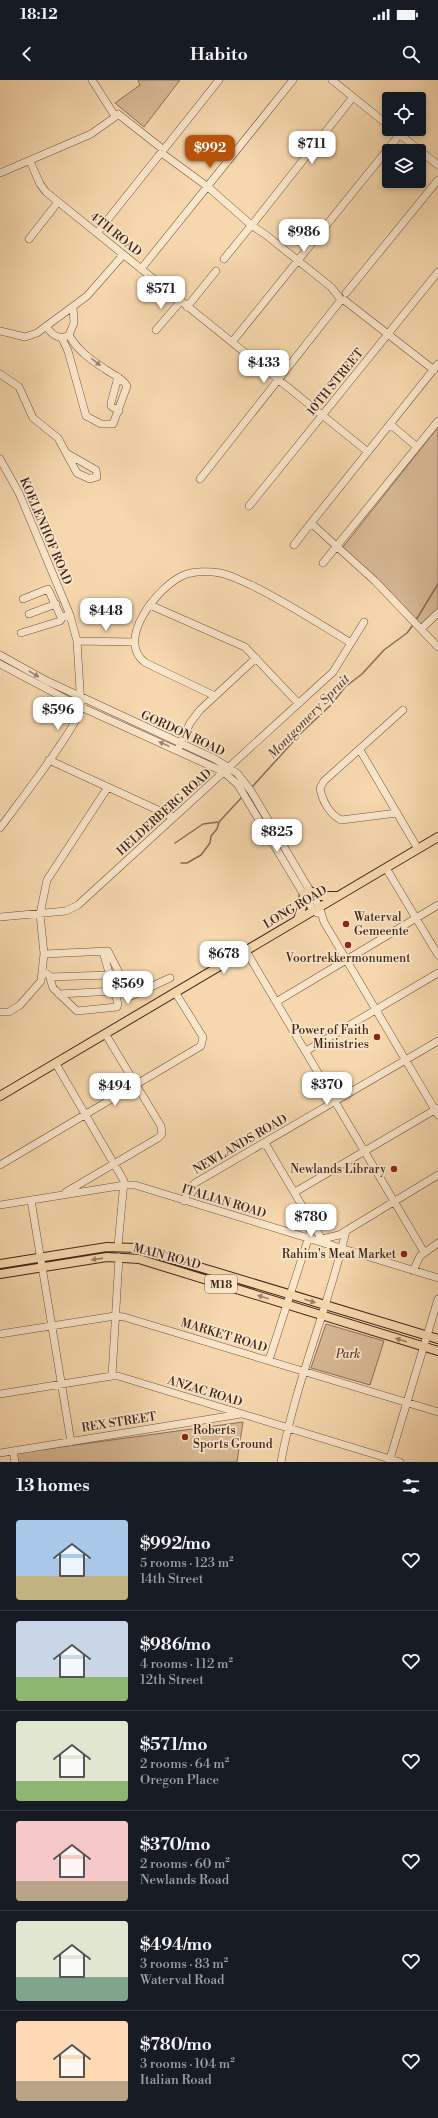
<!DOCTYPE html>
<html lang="en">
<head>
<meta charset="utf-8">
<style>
  body { margin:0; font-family:"Libre Bodoni",serif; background:#20242c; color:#f1f3f6; height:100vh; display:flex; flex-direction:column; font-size:15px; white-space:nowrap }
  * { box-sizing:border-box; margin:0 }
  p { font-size:13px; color:#9ea1a6 }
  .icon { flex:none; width:22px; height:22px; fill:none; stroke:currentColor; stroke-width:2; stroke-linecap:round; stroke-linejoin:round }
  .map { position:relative; height:1382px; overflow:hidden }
  .panel { display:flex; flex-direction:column; background:#171b24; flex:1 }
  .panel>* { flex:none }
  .controls { position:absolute; left:382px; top:12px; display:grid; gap:8px }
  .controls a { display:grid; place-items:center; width:44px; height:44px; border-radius:4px; background:#171b24; box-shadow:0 2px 6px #0003; font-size:20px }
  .price { position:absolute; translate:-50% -34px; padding:0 9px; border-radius:8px; background:#fff; color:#222; font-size:13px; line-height:26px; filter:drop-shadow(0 1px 2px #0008) }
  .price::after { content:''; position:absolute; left:50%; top:24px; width:12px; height:9px; margin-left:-6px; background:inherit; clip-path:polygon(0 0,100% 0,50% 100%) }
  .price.selected { background:#b45309; color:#fff }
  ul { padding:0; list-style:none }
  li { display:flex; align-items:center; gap:12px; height:100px; padding:0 16px }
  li+li { border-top:1px solid #363941 }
  li span { display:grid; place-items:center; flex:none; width:112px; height:80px; border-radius:4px; color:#555 }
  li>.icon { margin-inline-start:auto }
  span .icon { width:48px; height:48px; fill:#fffc; stroke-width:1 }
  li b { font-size:17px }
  h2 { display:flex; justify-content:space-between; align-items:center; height:48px; padding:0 16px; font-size:17px }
  .status { display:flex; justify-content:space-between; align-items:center; height:28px; padding:0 20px; background:#171b24; direction:ltr }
  .status svg { height:11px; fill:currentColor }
  header { display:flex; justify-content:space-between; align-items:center; height:52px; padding:0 16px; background:#171b24; font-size:18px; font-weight:600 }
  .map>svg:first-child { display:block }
  .green { fill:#d8ba96; stroke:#8c705a }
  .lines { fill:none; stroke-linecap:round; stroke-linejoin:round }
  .stream { stroke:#886d57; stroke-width:1.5 }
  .minor-casing { stroke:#6d5342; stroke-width:8 }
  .major-casing { stroke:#3f271e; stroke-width:10 }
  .minor { stroke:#fae6ca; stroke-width:7 }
  .major { stroke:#f7d8ae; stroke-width:8 }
  .oneway { fill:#9c8674 }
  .oneway2 { fill:#9b8066 }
  .poi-dot { fill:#8f2418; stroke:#fae6ca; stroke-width:1.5 }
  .labels { text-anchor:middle; stroke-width:3.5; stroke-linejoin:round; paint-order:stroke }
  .shield { fill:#fae6ca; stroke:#776052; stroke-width:1 }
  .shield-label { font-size:11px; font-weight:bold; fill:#3f271e }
  .street-label { font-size:12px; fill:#3f271e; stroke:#fae6ca }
  .poi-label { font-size:12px; fill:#3f271e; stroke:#fae6ca; text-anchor:end }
  .park-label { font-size:12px; font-style:italic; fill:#5e4436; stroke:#fae6ca }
  .water-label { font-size:13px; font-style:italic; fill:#634a3a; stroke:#fae6ca }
</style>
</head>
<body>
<div class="status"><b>18:12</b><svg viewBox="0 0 49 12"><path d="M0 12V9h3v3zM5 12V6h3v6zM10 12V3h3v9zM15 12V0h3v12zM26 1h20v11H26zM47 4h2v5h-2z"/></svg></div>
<header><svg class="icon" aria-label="back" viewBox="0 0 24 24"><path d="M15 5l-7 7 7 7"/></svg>Habito<svg class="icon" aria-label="search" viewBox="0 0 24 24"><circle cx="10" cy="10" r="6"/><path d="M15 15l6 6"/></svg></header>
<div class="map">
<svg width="438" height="1382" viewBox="0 0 438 1382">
  <rect width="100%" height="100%" fill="#f7d8ae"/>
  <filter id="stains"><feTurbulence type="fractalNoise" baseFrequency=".005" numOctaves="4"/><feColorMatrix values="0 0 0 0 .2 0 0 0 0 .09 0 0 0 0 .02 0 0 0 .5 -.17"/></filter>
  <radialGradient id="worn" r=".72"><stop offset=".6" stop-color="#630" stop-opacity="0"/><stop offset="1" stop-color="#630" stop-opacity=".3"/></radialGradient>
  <path class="green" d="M138,0h42l-36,47 -29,-24 25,-18z
    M438,347v184l-17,16 -78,-80z
    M326,1244l58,17 -14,44 -59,-17z
    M243,1342l-6,40h-219l-1,-9z"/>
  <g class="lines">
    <path class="stream" d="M416,540l22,-36
      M252,707l49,-54 31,-29 13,-17 17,-13 22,-24 23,-17 6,-8
      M175,763l28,-19 16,-2 23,-25
      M181,783h6l14,-8 9,-12 1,-7 6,-7 2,-7"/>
    <g class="minor-casing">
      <path id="minor" d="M92,0l21,33
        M332,0l57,46
        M118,34l42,33
        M393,49l45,36
        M165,68l54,-68
        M163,74l45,33 41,36
        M30,81l10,23 6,8 322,260
        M0,93l91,-39 24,-17
        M255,141l98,-124
        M254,147l12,8 65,52 8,10
        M97,153l63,-79
        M29,159l29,-37
        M224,179l26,-32
        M141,189l152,-189
        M346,213l92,-113
        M344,220l90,70
        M187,227l29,-36
        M46,246c5,8 13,15 23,9l5,-12 -1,-16
        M156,250l24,-28
        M0,251l25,6 12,-4 50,-37 36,-41
        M62,258l6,13 18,65 15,8h12l14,-38c-4,-8 -14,-11 -22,-17 -14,-9 -28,-19 -36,-34
        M232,262l168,-208
        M438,284l-127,159 64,58 63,66
        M0,294l19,13 14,31 25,20 19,35 13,6 7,-2 -1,-7 -28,-16
        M118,297l-7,26v3l8,5
        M390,344l27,23
        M0,379l19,34 51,122 7,26 4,66c0,15 -67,102 -81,121
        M200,399l141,-179
        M249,426l189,-234
        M294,465l17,-22
        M323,483l115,-142
        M23,519l25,-10 13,28 9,-2
        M150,525l95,42 53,56
        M29,534l27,-10
        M421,549l17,-16
        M21,553l39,-12 3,-4
        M77,561l57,1
        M0,575l47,26 168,78 22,14 14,18 68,115 5,16 114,193
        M0,584l81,43 143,65 14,13 75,125 4,3
        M215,616l-69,-33c-32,-22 12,-77 38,-88 10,-4 26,-4 36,-2 11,2 21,8 31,12 35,17 67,38 100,58
        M179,667l11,-24 10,-13 56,-52
        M360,670l58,99
        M49,680l124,57
        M397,733l-56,7c-12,-6 -19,-20 -21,-32l4,-7 79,-71
        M386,788l52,87
        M0,837l66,-6 12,-6 255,-233 31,-50
        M246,871l178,301
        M44,874l64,-3 23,45 39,-18
        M43,892l6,3 4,13 24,23 40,-4 1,-3 -15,-52
        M50,897l59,-2
        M59,914l56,-3
        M276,922l162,-97
        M0,932h9l11,-7 21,-24 3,-27 -4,-40 7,-34 61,-93
        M306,971l132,-78
        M56,984l68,117 -6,65
        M265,1063l59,100
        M0,1085l201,-119 2,-9 -28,-45
        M66,1112l92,-54 4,-4 -1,-8 -55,-91
        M295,1112l143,-84
        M31,1120l40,242
        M184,1121l5,-12 6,-6 243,-142
        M0,1125l125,-20h10l303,93
        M322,1159l17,-4 99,-60
        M413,1191l7,-15 18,-13
        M0,1254l115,-18 9,1 314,95
        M269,1280l44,-136
        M112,1296l7,-119
        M0,1314l112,-18h6l282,86
        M13,1371l2,11
        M0,1373l241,-39
        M281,1382c14,-79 47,-153 65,-231
        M389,1382l49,-163"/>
    </g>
    <g class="major-casing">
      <path id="major" d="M308,810l12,6h16
        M298,839l4,-12 2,-14
        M0,1016l438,-259
        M0,1184l107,-17 29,1 302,91
        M0,1194l107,-17 32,2 299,92"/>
    </g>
    <use href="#minor" class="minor"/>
    <use href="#major" class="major"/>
  </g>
  <defs><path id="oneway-solid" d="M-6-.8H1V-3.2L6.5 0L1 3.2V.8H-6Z"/></defs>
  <g class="oneway">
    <use href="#oneway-solid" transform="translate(96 282) rotate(38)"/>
    <use href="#oneway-solid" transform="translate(34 594) rotate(30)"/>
    <use href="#oneway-solid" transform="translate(164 664) rotate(-156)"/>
  </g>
  <g class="oneway2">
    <use href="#oneway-solid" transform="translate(97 1179) rotate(172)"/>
    <use href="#oneway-solid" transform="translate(263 1217) rotate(-162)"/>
    <use href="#oneway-solid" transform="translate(310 1221) rotate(17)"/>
    <use href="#oneway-solid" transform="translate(401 1260) rotate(-163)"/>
  </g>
  <g class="poi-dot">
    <circle cx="346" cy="844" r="4"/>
    <circle cx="348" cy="865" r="4"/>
    <circle cx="377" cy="957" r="4"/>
    <circle cx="394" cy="1089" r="4"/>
    <circle cx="404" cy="1174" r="4"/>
    <circle cx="185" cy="1357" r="4"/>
  </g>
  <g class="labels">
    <rect class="shield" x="205" y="1195" width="32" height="18" rx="3"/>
    <g class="shield-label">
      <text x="221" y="1208">M18</text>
    </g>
    <g class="street-label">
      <text transform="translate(116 154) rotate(39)" y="4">4TH ROAD</text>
      <text transform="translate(335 302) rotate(-51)" y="4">10TH STREET</text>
      <text transform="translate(46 451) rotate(67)" y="4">KOELENHOF ROAD</text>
      <text transform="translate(183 653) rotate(25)" y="4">GORDON ROAD</text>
      <text transform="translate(164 732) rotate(-42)" y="4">HELDERBERG ROAD</text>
      <text transform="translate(295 827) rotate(-31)" y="4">LONG ROAD</text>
      <text transform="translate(240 1064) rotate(-30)" y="4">NEWLANDS ROAD</text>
      <text transform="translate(224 1121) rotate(17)" y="4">ITALIAN ROAD</text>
      <text transform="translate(167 1176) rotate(15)" y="4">MAIN ROAD</text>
      <text transform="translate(224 1255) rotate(17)" y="4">MARKET ROAD</text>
      <text transform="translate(205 1311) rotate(17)" y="4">ANZAC ROAD</text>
      <text transform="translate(119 1342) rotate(-9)" y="4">REX STREET</text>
    </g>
    <g class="poi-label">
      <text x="354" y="841" text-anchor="start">Waterval<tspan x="354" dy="14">Gemeente</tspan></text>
      <text x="348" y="882" text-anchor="middle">Voortrekkermonument</text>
      <text x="369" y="954">Power of Faith<tspan x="369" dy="14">Ministries</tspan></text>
      <text x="386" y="1093">Newlands Library</text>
      <text x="396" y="1178">Rahim's Meat Market</text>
      <text x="193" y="1354" text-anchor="start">Roberts<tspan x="193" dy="14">Sports Ground</tspan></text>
    </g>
    <g class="park-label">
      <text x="348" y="1278">Park</text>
    </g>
    <g class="water-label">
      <text transform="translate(308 636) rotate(-46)" y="5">Montgomery Spruit</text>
    </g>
  </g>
  <rect width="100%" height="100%" filter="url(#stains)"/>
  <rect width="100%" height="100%" fill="url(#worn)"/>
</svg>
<div class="controls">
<a><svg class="icon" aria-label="locate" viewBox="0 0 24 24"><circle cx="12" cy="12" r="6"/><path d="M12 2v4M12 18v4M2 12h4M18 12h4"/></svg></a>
<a><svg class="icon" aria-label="layers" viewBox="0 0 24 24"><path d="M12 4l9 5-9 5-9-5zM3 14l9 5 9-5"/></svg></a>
</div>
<b class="price" style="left:312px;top:85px">$711</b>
<b class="price selected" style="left:210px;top:89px">$992</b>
<b class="price" style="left:304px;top:173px">$986</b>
<b class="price" style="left:161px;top:230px">$571</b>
<b class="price" style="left:264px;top:304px">$433</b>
<b class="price" style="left:106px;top:552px">$448</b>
<b class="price" style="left:58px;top:651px">$596</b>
<b class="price" style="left:277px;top:773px">$825</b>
<b class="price" style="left:224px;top:895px">$678</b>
<b class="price" style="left:128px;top:925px">$569</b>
<b class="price" style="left:327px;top:1026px">$370</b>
<b class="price" style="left:115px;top:1027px">$494</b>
<b class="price" style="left:311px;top:1158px">$780</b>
</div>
<section class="panel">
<h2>13 homes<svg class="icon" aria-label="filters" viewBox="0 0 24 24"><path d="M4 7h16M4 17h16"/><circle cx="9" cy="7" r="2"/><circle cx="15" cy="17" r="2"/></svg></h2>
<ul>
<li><span style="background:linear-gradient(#a9c7e8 70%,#c2b280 0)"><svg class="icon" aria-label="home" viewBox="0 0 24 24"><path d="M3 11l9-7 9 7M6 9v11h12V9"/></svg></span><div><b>$992/mo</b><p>5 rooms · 123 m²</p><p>14th Street</p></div><svg class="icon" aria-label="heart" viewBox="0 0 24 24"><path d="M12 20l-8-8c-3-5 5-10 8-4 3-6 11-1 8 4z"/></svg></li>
<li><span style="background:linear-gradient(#c9d6e8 70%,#8fb573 0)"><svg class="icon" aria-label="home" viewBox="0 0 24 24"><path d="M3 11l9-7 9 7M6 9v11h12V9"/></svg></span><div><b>$986/mo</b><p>4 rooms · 112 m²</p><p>12th Street</p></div><svg class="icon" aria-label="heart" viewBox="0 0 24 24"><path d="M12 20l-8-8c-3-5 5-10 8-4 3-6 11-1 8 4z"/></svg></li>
<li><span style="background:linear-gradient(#dfe7d0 75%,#8fb573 0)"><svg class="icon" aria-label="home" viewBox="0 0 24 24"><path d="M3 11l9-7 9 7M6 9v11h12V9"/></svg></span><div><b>$571/mo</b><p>2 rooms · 64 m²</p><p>Oregon Place</p></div><svg class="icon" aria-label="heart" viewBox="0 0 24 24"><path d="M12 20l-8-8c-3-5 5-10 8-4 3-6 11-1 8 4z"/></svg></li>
<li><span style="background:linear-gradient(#f6c9c9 75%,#b9a48a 0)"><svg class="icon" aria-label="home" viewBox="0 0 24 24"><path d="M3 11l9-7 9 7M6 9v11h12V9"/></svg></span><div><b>$370/mo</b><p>2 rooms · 60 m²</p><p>Newlands Road</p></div><svg class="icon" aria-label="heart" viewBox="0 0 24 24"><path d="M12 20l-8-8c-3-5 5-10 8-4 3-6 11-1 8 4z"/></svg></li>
<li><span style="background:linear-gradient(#dfe7d0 70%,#7fa58c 0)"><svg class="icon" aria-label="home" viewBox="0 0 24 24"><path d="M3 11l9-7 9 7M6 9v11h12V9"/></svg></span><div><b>$494/mo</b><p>3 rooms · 83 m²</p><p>Waterval Road</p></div><svg class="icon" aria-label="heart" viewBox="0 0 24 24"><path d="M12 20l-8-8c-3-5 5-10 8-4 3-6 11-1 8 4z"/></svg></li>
<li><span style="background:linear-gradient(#ffd9b3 75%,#b9a48a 0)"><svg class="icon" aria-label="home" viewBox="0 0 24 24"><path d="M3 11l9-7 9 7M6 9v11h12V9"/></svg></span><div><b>$780/mo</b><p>3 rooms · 104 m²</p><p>Italian Road</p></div><svg class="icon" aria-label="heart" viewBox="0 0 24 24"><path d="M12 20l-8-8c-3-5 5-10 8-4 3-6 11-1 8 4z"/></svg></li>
</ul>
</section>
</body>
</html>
